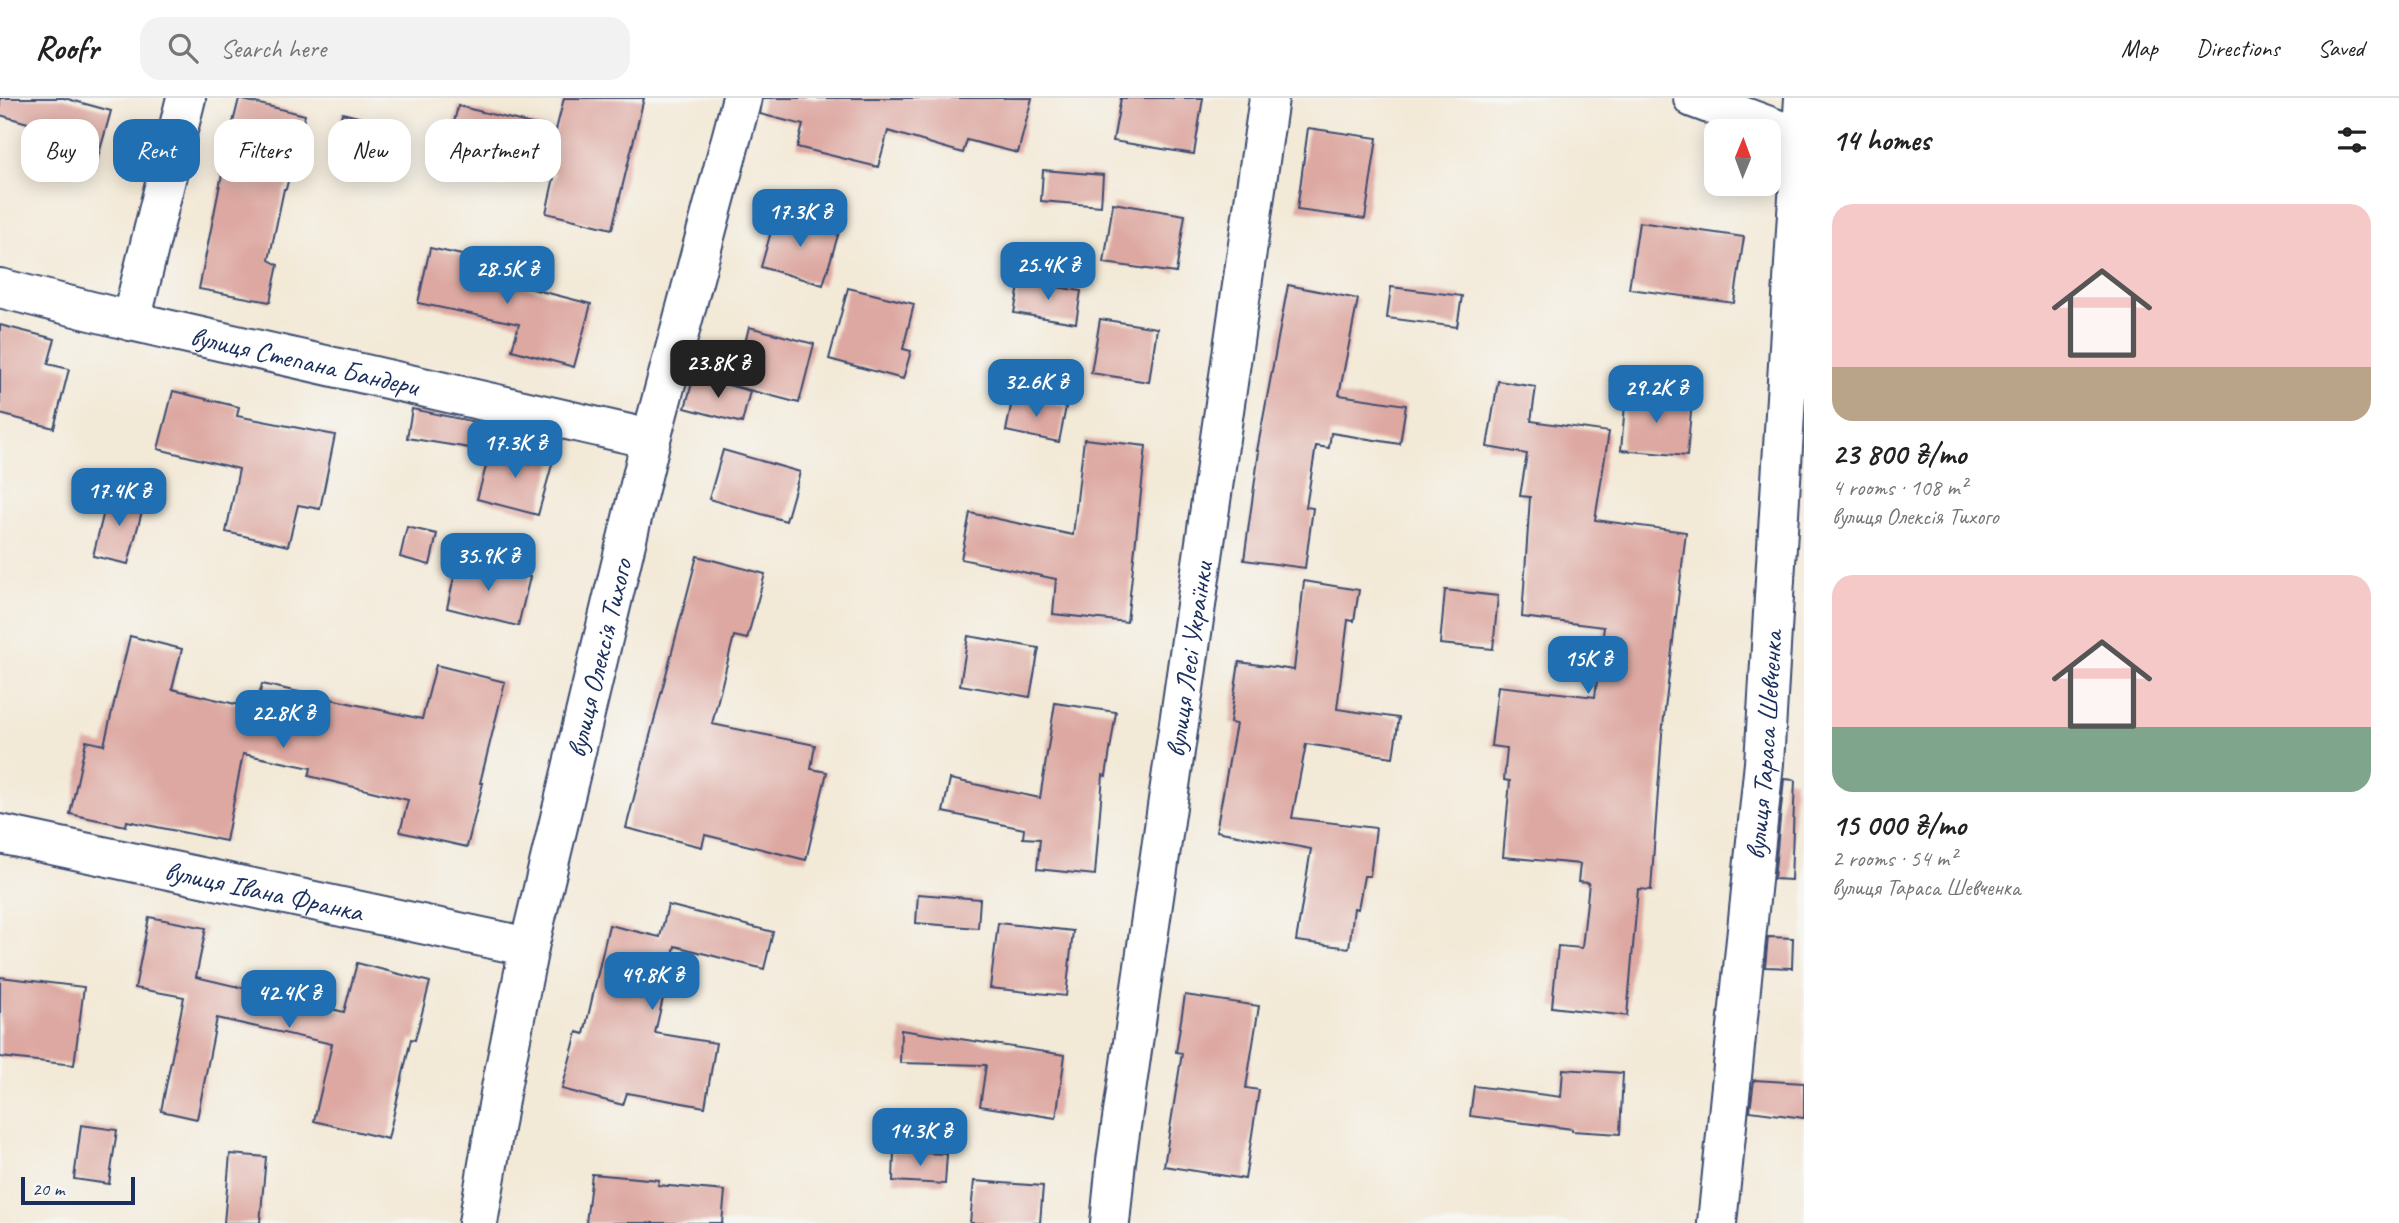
<!DOCTYPE html>
<html lang="en">
<head>
<meta charset="utf-8">
<style>
  body { margin:0; font-family:Caveat,sans-serif; background:#f2f2f2; color:#222; height:100vh; display:flex; flex-direction:column; font-size:26px; white-space:nowrap }
  * { box-sizing:border-box; margin:0 }
  p { font-size:23px; color:#767676 }
  .icon { flex:none; width:38px; height:38px; fill:none; stroke:currentColor; stroke-width:2; stroke-linecap:round; stroke-linejoin:round }
  .map { position:relative; flex:1; overflow:hidden }
  .drawer { display:flex; flex-direction:column; background:#fff; width:595px }
  .drawer>* { flex:none }
  .hud { position:absolute; left:21px; top:21px; width:665px; height:63px; display:flex; gap:14px }
  .needle { width:46px; rotate:1deg }
  .tools { position:absolute; left:1704px; top:21px; display:grid; gap:14px }
  .tools a { display:grid; place-items:center; width:77px; height:77px; border-radius:14px; background:#fff; box-shadow:0 4px 18px #0003; font-size:35px }
  .scale { position:absolute; left:21px; bottom:18px; width:114px; box-sizing:border-box; padding-left:7px; border:4px solid #1b2f5e; border-top:0; font-size:19px; line-height:24px; white-space:nowrap; color:#1b2f5e; -webkit-text-stroke:5px #f6f6f2; paint-order:stroke }
  .price { position:absolute; translate:-50% -60px; padding:0 16px; border-radius:14px; background:#1f6fb2; color:#fff; font-size:23px; line-height:46px; filter:drop-shadow(0 2px 4px #0008) }
  .price::after { content:''; position:absolute; left:50%; top:42px; width:21px; height:16px; margin-left:-10px; background:inherit; clip-path:polygon(0 0,100% 0,50% 100%) }
  .price.on { background:#222; color:#fff }
  ul { padding:0; list-style:none }
  li { display:grid; align-content:center; gap:14px; height:371px; padding:0 28px }
  li span { display:grid; place-items:center; height:217px; border-radius:21px; color:#555 }
  li>.icon { margin-inline-start:auto }
  span .icon { width:126px; height:126px; fill:#fffc; stroke-width:1 }
  li b { font-size:30px }
  h2 { display:flex; justify-content:space-between; align-items:center; height:84px; padding:0 28px; font-size:30px }
  .chip { padding:0 24px; border-radius:21px; background:#fff; box-shadow:0 4px 18px #0003; font-size:24px; line-height:63px }
  .chip.on { background:#1f6fb2; color:#fff }
  header { display:flex; align-items:center; gap:42px; box-sizing:border-box; height:98px; padding:0 35px; background:#fff; border-bottom:2px solid #e0e0e0 }
  header strong { font-size:33px }
  nav { display:flex; gap:38px; margin-inline-start:auto; font-size:24px }
  .search { width:490px; height:63px; background:#f2f2f2; display:flex; align-items:center; gap:18px; box-sizing:border-box; padding:0 24px; border-radius:21px; color:#767676; font-size:26px }
  main { display:flex; flex:1; min-height:0 }
  .map>svg:first-child { display:block }
  .building { fill:#dda8a1 }
  .lines { fill:none; stroke-linecap:round; stroke-linejoin:round }
  .minor-casing { stroke:#3b4b70; stroke-width:42 }
  .minor { stroke:#fff; stroke-width:38 }
  .labels { text-anchor:middle; stroke-width:5; stroke-linejoin:round; paint-order:stroke }
  .street-label { font-size:28px; fill:#1b2f5e; stroke:#f6f6f2 }
</style>
</head>
<body>
<header>
<strong>Roofr</strong>
<div class="search"><svg class="icon" aria-label="search" viewBox="0 0 24 24"><circle cx="10" cy="10" r="6"/><path d="M15 15l6 6"/></svg>Search here</div>
<nav><a>Map</a><a>Directions</a><a>Saved</a></nav>
</header>
<main>
<div class="map">
<svg width="1804" height="1125" viewBox="0 0 1804 1125">
  <rect width="100%" height="100%" fill="#f6f6f2"/>
  <filter id="ink" filterUnits="userSpaceOnUse"><feTurbulence type="fractalNoise" baseFrequency=".0143" numOctaves="2"/><feDisplacementMap in="SourceGraphic" scale="14" xChannelSelector="R" yChannelSelector="G"/><feConvolveMatrix kernelMatrix="1 2 1 2 8 2 1 2 1" color-interpolation-filters="sRGB"/></filter>
  <filter id="wash" filterUnits="userSpaceOnUse"><feTurbulence type="fractalNoise" baseFrequency=".00686" numOctaves="4" result="noise"/><feDisplacementMap in="SourceGraphic" scale="28" xChannelSelector="R" yChannelSelector="G"/><feGaussianBlur stdDeviation="1.57" result="paint"/><feColorMatrix in="noise" values="0 0 0 0 0 0 0 0 0 0 0 0 0 0 0 0 0 1.4 0 .05"/><feComposite in="paint" operator="in"/></filter>
  <g filter="url(#wash)">
    <rect width="100%" height="100%" fill="#f3e9d7"/>
    <g id="blocks">
      <path class="building" d="M0,0h64l47,13 -16,57 -35,-10 6,-24 -66,-19z
        M564,0h80l-32,131 -66,-16 9,-40 -107,-27 10,-40 98,24z
        M763,0h269l-14,55 -51,-13 -4,13 -75,-22 -10,36 -81,-20 6,-22 -43,-11z
        M1121,0h82l-9,56 -81,-13z
        M239,1l66,16 -19,74h-2l-15,71 9,5 -8,37 -71,-13 23,-115 -2,-1z
        M342,15l64,16 -8,31 -64,-15z
        M1308,30l69,10 -12,81 -68,-9z
        M1043,72l60,5 -2,31 -60,-5z
        M1113,105l72,12 -9,58 -72,-10z
        M776,116l63,18 -16,53 -62,-18z
        M1639,124l105,15 -10,66 -105,-14z
        M430,150l59,13 -3,16 105,27 -17,63 -62,-17 7,-26 -101,-21z
        M1020,183l61,10 -5,32 -62,-10z
        M1288,187l70,14 -19,96 67,10 -6,39 -69,-11 -2,15 -13,-2 -10,61 7,1 -8,60 -61,-8 15,-109h-2z
        M1391,189l71,9 -5,31 -70,-9z
        M848,190l66,16 -11,45 8,2 -8,28 -74,-20z
        M1100,221l57,9 -8,54 -58,-9z
        M0,227l55,14 -7,25 21,5 -15,59 -54,-14z
        M749,229l65,17 -15,59 -65,-17z
        M694,278l56,15 -8,32 -57,-15z
        M1498,283l38,6 -5,34 78,11 -14,88 91,12 -24,202 -11,156 -13,-1 -11,127 -75,-9 6,-61 24,2 7,-65 -11,-1 2,-18 -77,-7 7,-76 -6,-1 3,-32 -16,-2 7,-60 97,11 9,-70 -82,-10 8,-120 -10,-1 7,-42 -40,-7z
        M173,293l66,16 -2,9 98,19 -15,74 -22,-4 -10,41 -62,-14 13,-63 -81,-20z
        M1626,296l66,6 -5,56 -66,-6z
        M1013,298l53,11 -7,35 -53,-11z
        M412,311l68,14 -4,26 -69,-11z
        M1084,341l62,7 -19,176 -74,-8 3,-35 -95,-20 9,-46 103,22z
        M492,347l61,16 -15,54 -61,-16z
        M723,352l77,22 -14,49 -77,-22z
        M109,393l36,9 -17,64 -35,-8z
        M407,429l30,7 -7,31 -30,-8z
        M697,458l68,18 -18,65 -13,-3 -22,88 103,21 -4,24 16,3 -21,88 -101,-25 -3,12 -76,-19z
        M458,462l72,17 -12,49 -71,-18z
        M1304,483l55,9 -5,31 -6,-1 -11,89 62,9 -6,39 -87,-13 -14,74 84,10 -6,48h-6l-6,33 -4,-1 -5,40 -53,-7 15,-92 -95,-18 20,-107 -6,-1 9,-61 55,8z
        M1445,492l53,6 -5,53 -53,-5z
        M130,538l52,13 -10,40 84,20 6,-25 160,35 14,-54 69,17 -25,101h3l-16,64 -67,-15 8,-32 -99,-24 2,-8 -68,-14 -17,87 -99,-20 -1,5 -56,-12 16,-73 18,4z
        M968,538l71,12 -9,49 -70,-12z
        M1055,605l61,9 -10,64 -3,-1 -8,100 -58,-6 3,-30 -17,-1 1,-9 -81,-17 7,-33 90,19z
        M1784,681l11,1 -4,100 -17,-1z
        M918,796l62,5 -2,29 -62,-5z
        M668,807l105,27 -9,37 -89,-23 -20,87 61,10 -11,64 -78,-14 -4,12 -61,-16 15,-57 7,2 25,-109 51,12z
        M149,819l57,11 -10,49 148,35 13,-49 73,19 -15,58 -4,-1 -23,100 -74,-18 18,-77 -115,-26 -20,101 -36,-8 23,-114 -49,-9z
        M998,825l75,8 -7,65 -76,-8z
        M1768,839l25,1 -1,30 -27,-1z
        M0,879l84,10 -10,78 -74,-8z
        M1185,897l74,11 -13,82 13,2 -14,89 -81,-13 18,-113 -6,-1z
        M901,932l164,25 -9,63 -76,-12 6,-41 -86,-2z
        M1563,971l60,4 -3,61 -48,-3v-2l-102,-13 4,-30 87,11z
        M1754,982l50,3v35l-54,-7z
        M81,1027l36,5 -8,54 -35,-5z
        M894,1054l53,2 -2,30 -52,-3z
        M230,1056l36,3 -6,66h-36z
        M592,1076l67,6 -1,5 67,6 -3,32h-136z
        M974,1083l69,5 -3,37h-70z"/>
    </g>
  </g>
  <g filter="url(#ink)">
    <use href="#blocks" fill-opacity="0" stroke="#3b4b70" stroke-width="2"/>
    <g class="lines">
      <g class="minor-casing">
        <g id="minor">
          <path d="M1693,0l111,41"/>
          <path id="s1" d="M0,190l131,33 520,118"/>
          <path d="M131,223l55,-223"/>
          <path id="s2" d="M0,736l529,113"/>
          <path id="s3" d="M478,1125l23,-135 28,-141 122,-508 91,-341"/>
          <path id="s4" d="M1110,1125l6,-62 153,-1063"/>
          <path id="s5" d="M1717,1125l47,-460 40,-665"/>
        </g>
      </g>
      <use href="#minor" class="minor"/>
    </g>
  </g>
  <g class="labels">
    <g class="street-label">
      <text dy="10" stroke="none"><textPath href="#s1" startOffset="313">вулиця Степана Бандери</textPath></text>
      <text dy="10" stroke="none"><textPath href="#s3" startOffset="578">вулиця Олексія Тихого</textPath></text>
      <text dy="10" stroke="none"><textPath href="#s4" startOffset="569">вулиця Лесі Українки</textPath></text>
      <text dy="10" stroke="none"><textPath href="#s5" startOffset="480">вулиця Тараса Шевченка</textPath></text>
      <text dy="10" stroke="none"><textPath href="#s2" startOffset="270">вулиця Івана Франка</textPath></text>
    </g>
  </g>
</svg>
<div class="tools">
<a><svg class="needle" viewBox="-14 -14 28 28"><path d="M0-13l5 13h-10z" fill="#e53935"/><path d="M0 13l5-13h-10z" fill="#767676"/></svg></a>
</div>
<div class="scale">20 m</div>
<b class="price" style="left:800px;top:151px">17.3K ₴</b>
<b class="price" style="left:1048px;top:204px">25.4K ₴</b>
<b class="price" style="left:507px;top:208px">28.5K ₴</b>
<b class="price on" style="left:718px;top:302px">23.8K ₴</b>
<b class="price" style="left:1036px;top:321px">32.6K ₴</b>
<b class="price" style="left:1656px;top:327px">29.2K ₴</b>
<b class="price" style="left:515px;top:382px">17.3K ₴</b>
<b class="price" style="left:119px;top:430px">17.4K ₴</b>
<b class="price" style="left:488px;top:495px">35.9K ₴</b>
<b class="price" style="left:1588px;top:598px">15K ₴</b>
<b class="price" style="left:283px;top:652px">22.8K ₴</b>
<b class="price" style="left:652px;top:914px">49.8K ₴</b>
<b class="price" style="left:289px;top:932px">42.4K ₴</b>
<b class="price" style="left:920px;top:1070px">14.3K ₴</b>
<div class="hud">
<a class="chip">Buy</a>
<a class="chip on">Rent</a>
<a class="chip">Filters</a>
<a class="chip">New</a>
<a class="chip">Apartment</a>
</div>
</div>
<section class="drawer">
<h2>14 homes<svg class="icon" aria-label="filters" viewBox="0 0 24 24"><path d="M4 7h16M4 17h16"/><circle cx="9" cy="7" r="2"/><circle cx="15" cy="17" r="2"/></svg></h2>
<ul>
<li><span style="background:linear-gradient(#f6c9c9 75%,#b9a48a 0)"><svg class="icon" aria-label="home" viewBox="0 0 24 24"><path d="M3 11l9-7 9 7M6 9v11h12V9"/></svg></span><div><b>23 800 ₴/mo</b><p>4 rooms · 108 m²</p><p>вулиця Олексія Тихого</p></div></li>
<li><span style="background:linear-gradient(#f6c9c9 70%,#7fa58c 0)"><svg class="icon" aria-label="home" viewBox="0 0 24 24"><path d="M3 11l9-7 9 7M6 9v11h12V9"/></svg></span><div><b>15 000 ₴/mo</b><p>2 rooms · 54 m²</p><p>вулиця Тараса Шевченка</p></div></li>
</ul>
</section>
</main>
</body>
</html>
